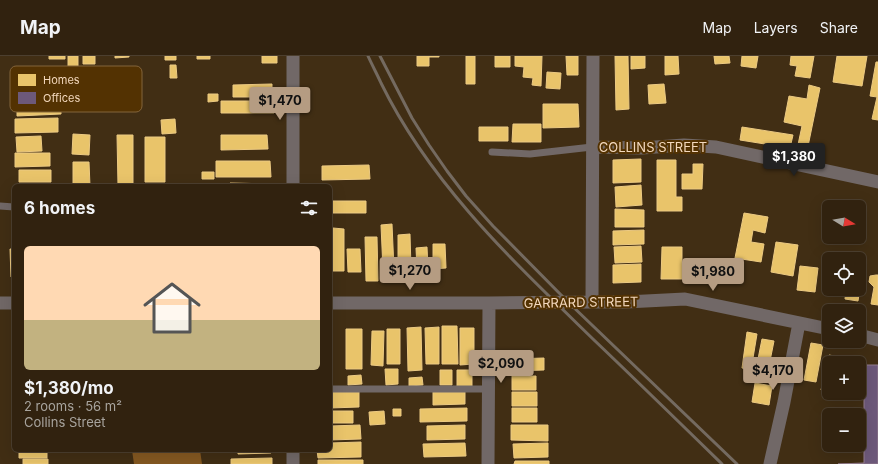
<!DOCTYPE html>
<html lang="en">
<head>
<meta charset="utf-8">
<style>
  body { margin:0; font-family:Inter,sans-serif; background:#392a18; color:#f1f3f6; height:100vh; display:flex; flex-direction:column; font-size:15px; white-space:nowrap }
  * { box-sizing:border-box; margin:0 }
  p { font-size:13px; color:#a8a49e }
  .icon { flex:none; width:22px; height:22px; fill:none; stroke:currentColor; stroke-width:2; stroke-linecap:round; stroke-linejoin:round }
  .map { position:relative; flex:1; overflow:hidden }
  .side { position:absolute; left:12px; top:128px; width:320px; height:268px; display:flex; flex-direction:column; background:#31220f; border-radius:6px; box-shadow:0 4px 16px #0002,0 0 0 1px #4c3f2f }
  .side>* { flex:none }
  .needle { width:26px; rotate:101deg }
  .buttons { position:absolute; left:822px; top:144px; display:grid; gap:8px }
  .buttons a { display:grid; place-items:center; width:44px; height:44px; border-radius:6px; background:#31220f; box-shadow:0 4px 16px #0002,0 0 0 1px #4c3f2f; font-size:20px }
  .price { position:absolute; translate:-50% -34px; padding:0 9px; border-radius:4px; background:#b59c82; color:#111; font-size:13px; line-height:26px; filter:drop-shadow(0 1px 2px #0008) }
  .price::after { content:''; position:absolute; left:50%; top:24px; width:12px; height:9px; margin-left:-6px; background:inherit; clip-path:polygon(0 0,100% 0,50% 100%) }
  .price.active { background:#222; color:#fff }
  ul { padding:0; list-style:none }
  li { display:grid; align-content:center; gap:8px; height:212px; padding:0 12px }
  li span { display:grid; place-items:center; height:124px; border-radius:6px; color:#555 }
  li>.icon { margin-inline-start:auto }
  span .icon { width:72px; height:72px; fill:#fffc; stroke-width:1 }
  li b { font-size:17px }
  h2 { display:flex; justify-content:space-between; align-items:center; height:48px; padding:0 12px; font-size:17px }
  header { display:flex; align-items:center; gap:24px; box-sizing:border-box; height:56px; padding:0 20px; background:#31220f; border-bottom:1px solid #4c3f2f }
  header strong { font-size:19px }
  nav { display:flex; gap:22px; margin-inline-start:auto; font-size:14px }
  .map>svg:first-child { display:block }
  .forest { fill:#845821 }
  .homes { fill:#e9c46a; stroke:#ecca83 }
  .offices { fill:#6d597a; stroke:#957f8e }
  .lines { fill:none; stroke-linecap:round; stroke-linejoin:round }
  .lane { stroke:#716867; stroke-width:7 }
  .street { stroke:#716867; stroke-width:13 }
  .rail { stroke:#746a60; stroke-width:3 }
  .labels { text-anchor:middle; stroke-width:4; stroke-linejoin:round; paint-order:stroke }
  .street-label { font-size:13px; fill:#f3d8bd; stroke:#533202 }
  .key { fill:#533202; stroke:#83643a; stroke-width:1 }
  .key-label { font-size:11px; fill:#f3d8bd }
</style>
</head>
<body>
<header>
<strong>Map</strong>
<nav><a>Map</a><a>Layers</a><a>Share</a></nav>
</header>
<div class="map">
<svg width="878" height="408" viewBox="0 0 878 408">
  <rect width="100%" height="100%" fill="#412e14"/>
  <path class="forest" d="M132,394h68l2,14h-68z"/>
  <path class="homes" d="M49,0h16v3h-16z
    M68,0h10v14h-10z
    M83,0h12v8h-12z
    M115,0h14v1l-14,1z
    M165,0h11v4h-11z
    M197,0h13v3h-13z
    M262,0h15v7h-15z
    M417,0h22v1h-10v9h-12z
    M466,0h9v28h-9z
    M495,0h15v11h-15z
    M515,0h27l-1,30 -9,-1 1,-7 -10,-1 1,-10 -9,-1z
    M566,0h12v19h-11z
    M615,0h13l1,53 -13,1z
    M631,0h14v12l-14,1z
    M665,0h13l1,18 -14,1z
    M714,0h15l1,7 -15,1z
    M742,0h16l-2,12 -15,-2z
    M791,0h23l-4,22 -15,-2 2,-10 -7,-1z
    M837,0h30l-5,30 -29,-4z
    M876,6h2v58l-6,-1 5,-22 -7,-1z
    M170,9h6l1,13h-7z
    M547,16l14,1 -1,16 -14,-1z
    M272,28v13h-39v-12z
    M664,28l2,19 -17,1 -1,-19z
    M809,29l11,3 -14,68 -10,-2 6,-28 -18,-4 5,-26 18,3z
    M208,38h10v7l-10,1z
    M61,44v14l-44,2v-14z
    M221,45h53v12h-53z
    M543,48h35l1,23 -36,1z
    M58,62v14l-43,1v-14z
    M175,63l1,14 -14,1 -1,-14z
    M513,68h28v18h-29z
    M479,71h29v14h-29z
    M742,71l51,8 -3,13 -50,-8z
    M73,78l17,1 -1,20 -17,-1z
    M117,79h16v51h-15z
    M221,79h46l1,14 -47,1z
    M41,80l1,15 -25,1 -1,-15z
    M145,81h20v45h-20z
    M15,97h35v13l-35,1z
    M641,103v23l-28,1v-23z
    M657,104h19v37h6v14h-25z
    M216,105h54l1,16h-55z
    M73,106h16l1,24h-17z
    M693,108h10l-1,25h-20v-15h11z
    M369,109l1,14 -48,1v-14z
    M19,114h32v12h-32z
    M202,116h12v7h-12z
    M230,127l43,1v2h-44z
    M144,128h21v2h-21z
    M641,129l1,20 -26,2 -1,-20z
    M330,145h36v12h-36z
    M615,153l29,1v17h-29z
    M744,157l24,4 -3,16 -12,-3 -2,12 13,2 -3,18 -26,-4z
    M392,168l2,45 -11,1 -2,-45z
    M333,172l11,1v42h-12z
    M644,174v14l-31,1v-14z
    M410,178l1,34h-13v-33z
    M365,181h12l1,44h-12z
    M776,186l22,3 -5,31 -22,-4z
    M433,188h12l1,24 -13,1z
    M641,190l1,16 -27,1 -1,-16z
    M427,191l1,21 -11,1 -1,-21z
    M662,191h20v32h-21z
    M10,193h4v28h-3z
    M347,193h13l1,23h-13z
    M832,198l17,3 -1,2h-17z
    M859,206h5l-6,39 -13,-2 1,-10h13z
    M641,208v18l-28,1v-18z
    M800,210l18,2 -3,24 -18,-2z
    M876,219h2v30l-7,-1 3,-17 -5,-5 1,-6z
    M835,233h9l-1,3 -9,-1z
    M442,270h15l1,38h-16z
    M421,271l1,43 -14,1 -1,-43z
    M439,271v37h-13l-1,-36z
    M460,272h14v36l-14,1z
    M346,273h16v40h-16z
    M387,273h13v35h-13z
    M372,275h12l-1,35 -12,-1z
    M747,276l10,2 -6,36 -9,-2z
    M762,283l12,2 -7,35 -12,-2z
    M811,287l12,2 -7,37 -12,-2z
    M829,299l11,2 -2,6h-9v29l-8,-2z
    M544,302v12l-32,1v-12z
    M385,313h13v15l-12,1z
    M440,314h12v15h-12z
    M457,314h15v17h-15z
    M361,319l1,9 -14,1v-9z
    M512,320h24v14h-24z
    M422,321l1,8 -14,1v-8z
    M755,327l17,3 -3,19 -17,-3z
    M330,336h29v15l-29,1z
    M433,336h32v12l-32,1z
    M512,336h25v14h-25z
    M467,352v13l-47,1v-13z
    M512,352h25v14h-25z
    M393,353h8v7h-8z
    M330,355h23v12h-23z
    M384,355l1,13 -15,1 -1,-13z
    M360,369l1,14 -31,1v-14z
    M465,369v14l-38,1v-14z
    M511,369h37v16l-37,-1z
    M361,386v15l-43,1 -1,-8h13v-7z
    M465,387l1,13 -42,1 -1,-13z
    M548,387v14l-34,1 -1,-14z
    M19,394h28v8h-28z
    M238,394h33v3l-33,1z
    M272,402v6h-41v-5z
    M23,403h25v5h-25z
    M318,404h45v4h-45z
    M515,405h34v3h-35z"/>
  <path class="offices" d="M864,309h14v99h-40l26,-1z"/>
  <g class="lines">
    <path class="lane" d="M492,96l38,2 62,-7
      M0,150l14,1
      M330,333h159"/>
    <path class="street" d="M592,91l50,1 42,-3 32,2 162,35
      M293,130v-130
      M592,246l1,-246
      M0,247h14
      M330,247h159l103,-1h34l59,-3 144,30
      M859,279l19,5
      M293,408v-14
      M488,408l1,-161
      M770,408l14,-62 15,-79"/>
    <path class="rail" d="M368,0c4,9 9,18 13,27 50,102 133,179 213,257 43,41 86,83 128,124
      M380,0l32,62 17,27 18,26 19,25 27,30 75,76 169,162"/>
  </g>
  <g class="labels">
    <g class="street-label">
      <text x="653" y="96">COLLINS STREET</text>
      <text transform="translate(581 246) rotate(-1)" y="5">GARRARD STREET</text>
    </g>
  </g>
  <rect x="10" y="10" width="132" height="46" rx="6" class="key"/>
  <rect x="18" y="18" width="18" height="12" fill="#e9c46a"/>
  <rect x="18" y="36" width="18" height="12" fill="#6d597a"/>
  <g class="key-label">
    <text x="43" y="28">Homes</text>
    <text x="43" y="46">Offices</text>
  </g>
</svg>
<div class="buttons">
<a><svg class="needle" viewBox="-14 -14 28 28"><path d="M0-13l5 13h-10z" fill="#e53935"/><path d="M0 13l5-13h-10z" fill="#a8a49e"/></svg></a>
<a><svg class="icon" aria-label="locate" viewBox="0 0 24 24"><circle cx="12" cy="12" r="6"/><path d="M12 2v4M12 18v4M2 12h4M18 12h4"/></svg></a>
<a><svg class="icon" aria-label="layers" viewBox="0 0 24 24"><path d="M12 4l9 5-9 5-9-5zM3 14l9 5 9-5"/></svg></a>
<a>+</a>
<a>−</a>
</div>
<b class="price" style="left:280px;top:65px">$1,470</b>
<b class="price active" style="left:794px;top:121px">$1,380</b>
<b class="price" style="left:410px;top:235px">$1,270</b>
<b class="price" style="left:713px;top:236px">$1,980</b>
<b class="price" style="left:501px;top:328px">$2,090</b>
<b class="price" style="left:773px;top:335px">$4,170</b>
<section class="side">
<h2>6 homes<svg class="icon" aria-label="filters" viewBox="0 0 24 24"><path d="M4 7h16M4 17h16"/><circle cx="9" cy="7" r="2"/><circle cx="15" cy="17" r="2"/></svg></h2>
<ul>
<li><span style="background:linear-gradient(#ffd9b3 60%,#c2b280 0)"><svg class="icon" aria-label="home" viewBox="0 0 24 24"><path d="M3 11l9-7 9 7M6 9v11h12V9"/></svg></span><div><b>$1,380/mo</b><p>2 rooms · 56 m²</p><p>Collins Street</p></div></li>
</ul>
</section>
</div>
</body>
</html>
